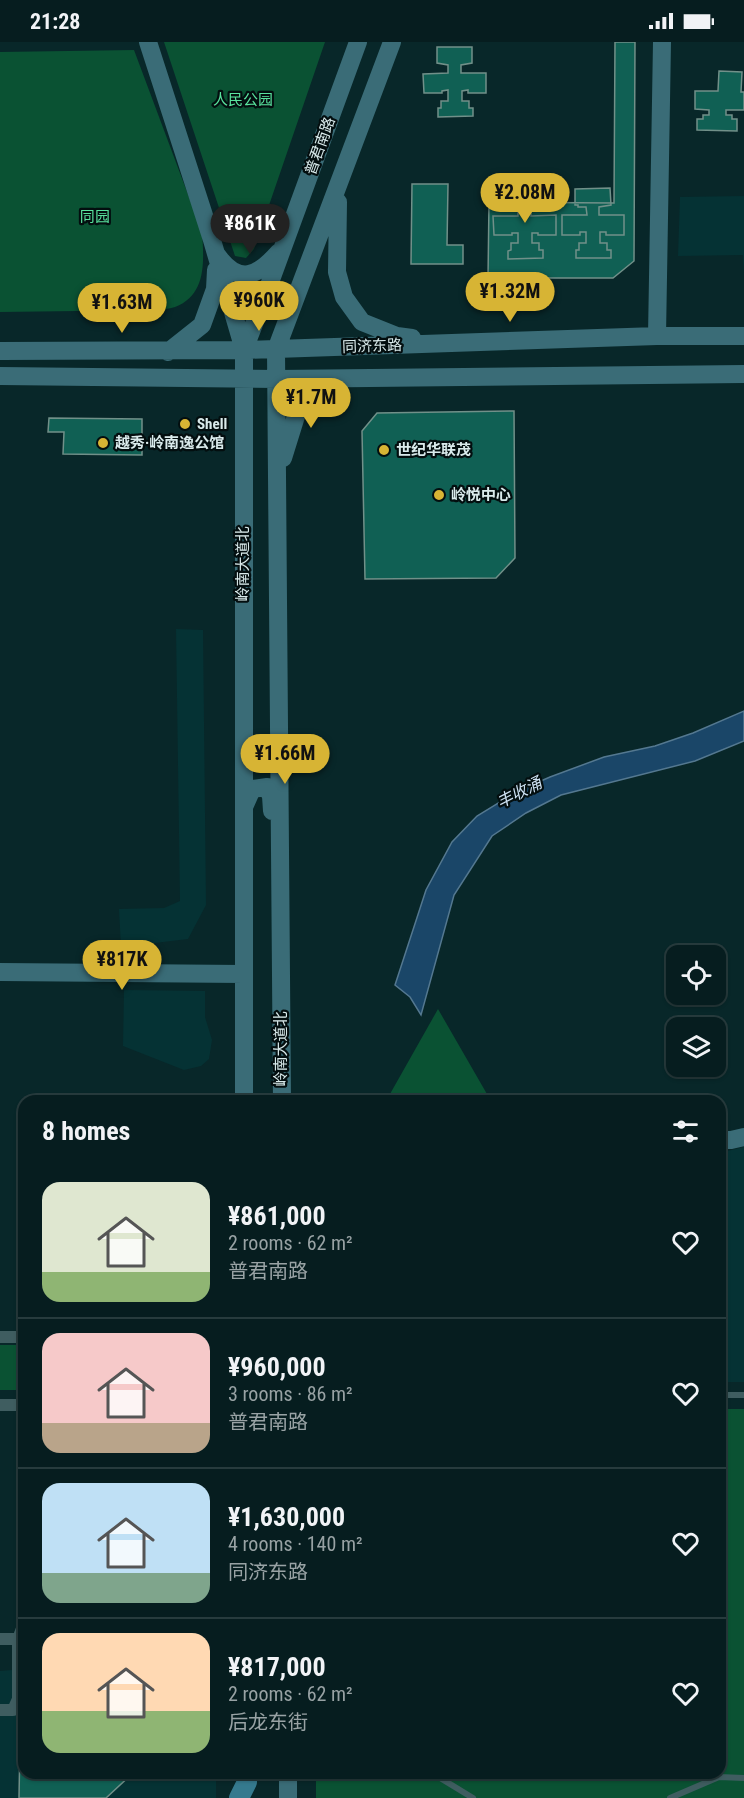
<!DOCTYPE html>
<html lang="en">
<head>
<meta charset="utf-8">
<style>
  body { margin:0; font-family:"Roboto Condensed","Noto Sans SC",sans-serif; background:#142a2c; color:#f1f3f6; height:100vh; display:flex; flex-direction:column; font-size:22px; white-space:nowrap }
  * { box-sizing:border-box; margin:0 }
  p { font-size:20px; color:#98a2a4 }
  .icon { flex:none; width:33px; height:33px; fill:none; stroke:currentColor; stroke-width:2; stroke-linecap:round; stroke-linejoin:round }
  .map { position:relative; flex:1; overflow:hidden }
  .side { position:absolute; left:18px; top:1053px; width:708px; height:684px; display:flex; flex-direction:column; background:#061d1f; border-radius:18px; box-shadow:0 2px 4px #0004,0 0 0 2px #273b3d }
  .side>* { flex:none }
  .tools { position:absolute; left:666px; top:903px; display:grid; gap:12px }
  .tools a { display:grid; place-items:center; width:60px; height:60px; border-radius:12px; background:#061d1f; box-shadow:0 2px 4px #0004,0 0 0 2px #273b3d; font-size:30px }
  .price { position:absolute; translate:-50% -51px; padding:0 14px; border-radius:21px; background:#d7b434; color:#111; font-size:20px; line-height:39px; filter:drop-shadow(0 2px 3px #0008) }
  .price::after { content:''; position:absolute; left:50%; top:36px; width:18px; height:14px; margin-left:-9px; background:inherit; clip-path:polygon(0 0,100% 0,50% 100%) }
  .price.current { background:#222; color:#fff }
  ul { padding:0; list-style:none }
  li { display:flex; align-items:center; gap:18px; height:150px; padding:0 24px }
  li+li { border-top:2px solid #273b3d }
  li span { display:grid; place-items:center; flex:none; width:168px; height:120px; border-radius:18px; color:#555 }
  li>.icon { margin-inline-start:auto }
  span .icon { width:72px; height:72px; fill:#fffc; stroke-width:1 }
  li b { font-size:26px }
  h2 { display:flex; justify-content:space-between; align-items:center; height:72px; padding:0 24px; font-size:26px }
  .status { display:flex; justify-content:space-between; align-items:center; height:42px; padding:0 30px; background:#061d1f; direction:ltr }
  .status svg { height:16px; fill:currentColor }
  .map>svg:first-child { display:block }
  .built { fill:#053234 }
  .green { fill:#0a5233 }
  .water { fill:#1a4668; stroke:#547890; stroke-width:1.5 }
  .building { fill:#106054; stroke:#719089; stroke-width:1.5 }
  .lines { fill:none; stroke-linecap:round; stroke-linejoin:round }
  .lane { stroke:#3f5d60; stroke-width:6 }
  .street { stroke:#3f5d60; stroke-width:12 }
  .secondary { stroke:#3a6c77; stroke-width:18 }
  .primary { stroke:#357a8e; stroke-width:20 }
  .poi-dot { fill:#d7b434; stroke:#030e0f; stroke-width:2 }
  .labels { text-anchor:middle; stroke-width:4.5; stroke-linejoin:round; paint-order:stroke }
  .park-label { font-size:15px; fill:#59e39e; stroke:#030e0f }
  .street-label { font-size:15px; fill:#daebec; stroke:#030e0f }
  .poi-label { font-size:15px; font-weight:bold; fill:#daebec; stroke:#030e0f; text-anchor:start }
  .water-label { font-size:16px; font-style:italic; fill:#cee1f2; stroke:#030e0f }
</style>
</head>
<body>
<div class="status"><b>21:28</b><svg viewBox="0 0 49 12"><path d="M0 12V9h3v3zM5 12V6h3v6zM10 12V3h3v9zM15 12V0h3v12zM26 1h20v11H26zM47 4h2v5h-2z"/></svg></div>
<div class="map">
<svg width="744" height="1756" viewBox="0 0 744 1756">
  <rect width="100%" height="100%" fill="#082729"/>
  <path class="built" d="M744,154v77l-1,-18 -65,1 2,-59z
    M176,587l27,1 3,275 -18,34 -67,8 -2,-38 45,-1 16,-7z
    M124,948l81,1v26l7,23 -3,19 -8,7 -17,4 -61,-24z
    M744,1105v235h-24l3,-230z
    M24,1627v104h192v25h-216v-127z"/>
  <path class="green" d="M164,0h161l-71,207 -8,9 -11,-2z
    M134,8l68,182c2,28 5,63 -27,75 -6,2 -13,2 -19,3l-156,2v-260z
    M438,967l53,92h-111l10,-7z
    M0,1303h24v45h-24z
    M720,1367h24v389h-428v-25h404z"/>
  <path class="water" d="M744,669v30l-49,20 -134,34 -35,18 -34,23 -38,59 -33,120 -11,-18 -15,-12 31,-95 26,-48 25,-26 41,-25 32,-14 54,-20 51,-11 38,-13z"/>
  <path class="building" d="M615,0h20l-1,219 -21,17h-125l1,-76 125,1z
    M437,5h35v16l-11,2v8h25v20h-18v-3l-6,1v10h7v7h4v8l-35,1v-9h3v-7h7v-11l-6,1v2h-18l-1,-19 25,-1v-8l-11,-2z
    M719,29l23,1 -1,20h3v18h-18v5h6v4h5v12l-40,-1v-11h6v-4h6v-5l-14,-1v-18h23z
    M412,142h36l-1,61h16v19h-52z
    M610,146l1,17 -12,2v8h25v20h-18v-3h-6v11h7v7h4v8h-35v-8h3v-7h7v-11h-6v3h-18v-20h25l-1,-8h-8v-2h-3v-16z
    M507,147h35v16l-11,2v9l25,-1v20h-18v-2h-6v10h7v7h4v8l-35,1v-8l3,-1v-7h7v-10h-6v2h-18l-1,-19h25v-9l-11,-2z
    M514,369l1,147 -19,20 -131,1 -3,-148 15,-18z
    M49,376l93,1v36l-79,-1 1,-22h-16z
    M689,982l37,4 -3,20 -7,-1v-19h-27z
    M21,1640h3v91h109l-27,25h-87z"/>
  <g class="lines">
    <path class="lane" d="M720,1353h24
      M432,1731l41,25
      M670,1756l49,-21 25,1"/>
    <path class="street" d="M0,1295h24
      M0,1363h24
      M0,1597h18
      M0,1668h13l5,-11v-60l6,-16"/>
    <path class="secondary" d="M148,0l64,198 32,110v751
      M338,160l-1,70 7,25 18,25 35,14 15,2
      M217,213c22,31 41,21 62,-3
      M657,294l5,-294
      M244,308l24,-62 90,-246
      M0,309l244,-1 413,-14h87
      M168,310l34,-27 13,-36 1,-19
      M0,334l277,3 467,-5
      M283,416l14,-45 18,-23 21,-9
      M244,765l8,-18 15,-2 4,9 1,15
      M0,930l244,2
      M282,1059l-6,-751 116,-308
      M720,1098h11l13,-3
      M288,1731v25"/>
    <path class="primary" d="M239,1756l8,-16"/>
  </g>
  <g class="poi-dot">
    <circle cx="185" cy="382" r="6"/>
    <circle cx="103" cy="401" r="6"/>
    <circle cx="384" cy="408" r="6"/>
    <circle cx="439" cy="453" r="6"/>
  </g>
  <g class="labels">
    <g class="park-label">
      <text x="243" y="63">人民公园</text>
      <text x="95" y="180">同园</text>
    </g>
    <g class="street-label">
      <text transform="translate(320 104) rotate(-70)" y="5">普君南路</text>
      <text transform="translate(372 304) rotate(-2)" y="5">同济东路</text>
      <text transform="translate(243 522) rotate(-90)" y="5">岭南大道北</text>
      <text transform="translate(281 1007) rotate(-90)" y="5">岭南大道北</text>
    </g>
    <g class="poi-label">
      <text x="197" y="387">Shell</text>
      <text x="115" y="406">越秀·岭南逸公馆</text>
      <text x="396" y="413">世纪华联茂</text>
      <text x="451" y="458">岭悦中心</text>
    </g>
    <g class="water-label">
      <text transform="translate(519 750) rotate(-27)" y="6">丰收涌</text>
    </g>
  </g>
</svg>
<div class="tools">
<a><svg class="icon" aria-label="locate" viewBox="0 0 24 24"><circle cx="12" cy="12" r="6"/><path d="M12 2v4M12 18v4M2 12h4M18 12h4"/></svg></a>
<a><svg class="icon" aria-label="layers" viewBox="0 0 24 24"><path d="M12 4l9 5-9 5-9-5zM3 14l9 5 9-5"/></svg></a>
</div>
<b class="price" style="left:525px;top:182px">¥2.08M</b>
<b class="price current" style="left:250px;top:213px">¥861K</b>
<b class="price" style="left:510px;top:281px">¥1.32M</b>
<b class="price" style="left:259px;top:290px">¥960K</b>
<b class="price" style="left:122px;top:292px">¥1.63M</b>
<b class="price" style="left:311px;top:387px">¥1.7M</b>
<b class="price" style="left:285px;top:743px">¥1.66M</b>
<b class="price" style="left:122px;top:949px">¥817K</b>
<section class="side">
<h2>8 homes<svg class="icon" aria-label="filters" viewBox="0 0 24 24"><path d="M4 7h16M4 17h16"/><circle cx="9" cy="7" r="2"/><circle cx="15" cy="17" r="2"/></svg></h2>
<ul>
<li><span style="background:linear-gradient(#dfe7d0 75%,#8fb573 0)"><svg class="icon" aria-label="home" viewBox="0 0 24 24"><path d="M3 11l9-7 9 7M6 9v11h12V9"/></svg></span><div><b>¥861,000</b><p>2 rooms · 62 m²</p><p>普君南路</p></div><svg class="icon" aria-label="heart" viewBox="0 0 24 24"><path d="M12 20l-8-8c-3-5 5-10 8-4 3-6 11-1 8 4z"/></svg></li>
<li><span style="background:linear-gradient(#f6c9c9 75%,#b9a48a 0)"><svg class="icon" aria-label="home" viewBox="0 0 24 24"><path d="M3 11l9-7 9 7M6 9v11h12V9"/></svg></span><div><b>¥960,000</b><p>3 rooms · 86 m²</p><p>普君南路</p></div><svg class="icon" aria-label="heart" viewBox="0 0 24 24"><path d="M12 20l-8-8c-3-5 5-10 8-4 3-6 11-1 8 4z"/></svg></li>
<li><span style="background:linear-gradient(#bfe0f5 75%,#7fa58c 0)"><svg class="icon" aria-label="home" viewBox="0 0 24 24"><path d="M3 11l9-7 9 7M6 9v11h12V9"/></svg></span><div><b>¥1,630,000</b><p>4 rooms · 140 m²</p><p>同济东路</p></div><svg class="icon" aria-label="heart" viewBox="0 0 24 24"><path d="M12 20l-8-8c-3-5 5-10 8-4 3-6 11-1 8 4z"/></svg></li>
<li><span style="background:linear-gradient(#ffd9b3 65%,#8fb573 0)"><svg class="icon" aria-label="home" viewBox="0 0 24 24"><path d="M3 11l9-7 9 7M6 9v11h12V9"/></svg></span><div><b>¥817,000</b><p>2 rooms · 62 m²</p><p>后龙东街</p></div><svg class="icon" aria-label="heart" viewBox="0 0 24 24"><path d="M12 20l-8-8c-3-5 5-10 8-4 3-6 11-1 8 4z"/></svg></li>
</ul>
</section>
</div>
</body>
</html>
